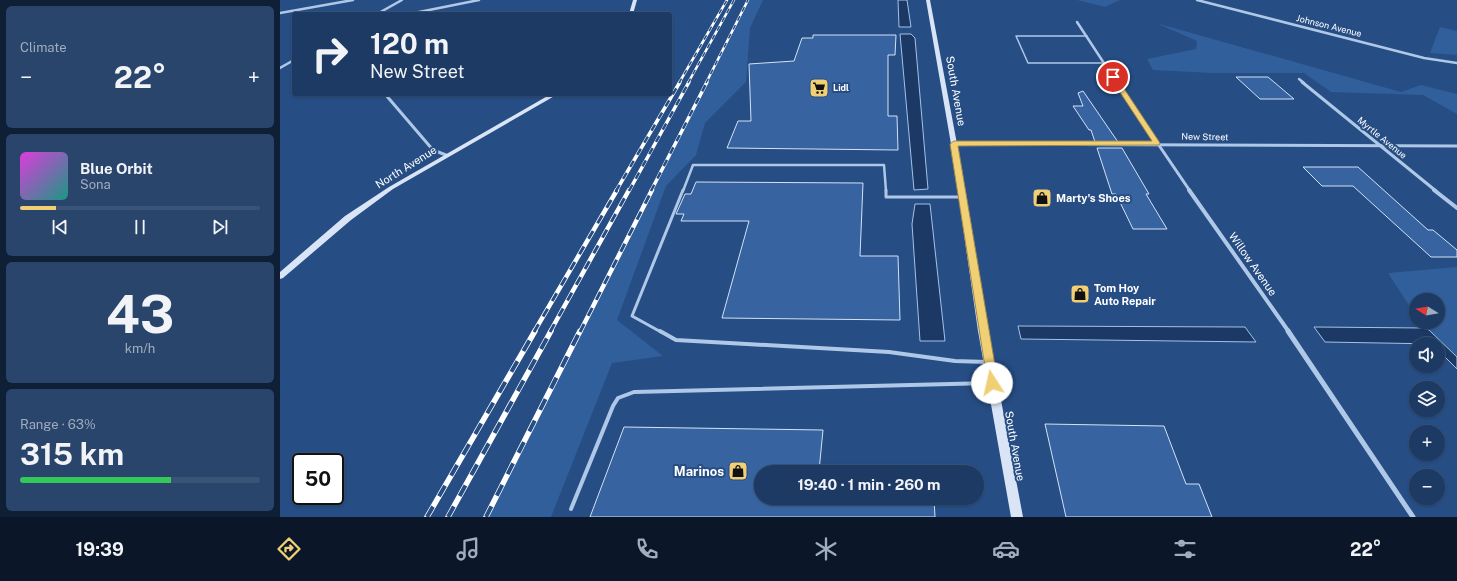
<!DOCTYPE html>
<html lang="en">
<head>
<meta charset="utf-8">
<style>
	:root { --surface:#1c3a63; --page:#29456c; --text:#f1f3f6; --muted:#a0adbe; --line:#3a5478; --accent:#f0cf75 }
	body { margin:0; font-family:"Public Sans",sans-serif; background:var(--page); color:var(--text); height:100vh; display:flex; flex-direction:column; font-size:15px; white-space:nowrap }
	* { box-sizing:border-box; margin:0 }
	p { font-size:13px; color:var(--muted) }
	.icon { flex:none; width:22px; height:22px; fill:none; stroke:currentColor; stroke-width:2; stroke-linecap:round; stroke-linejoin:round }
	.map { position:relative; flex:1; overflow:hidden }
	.drawer { display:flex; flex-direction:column; gap:6px; padding:6px; background:#0f2036; width:280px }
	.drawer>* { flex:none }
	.hud { position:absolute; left:12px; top:12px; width:380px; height:84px; border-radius:4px; box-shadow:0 1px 3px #0004,0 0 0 1px var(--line); background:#1c3a63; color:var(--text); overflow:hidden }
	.needle { width:26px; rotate:281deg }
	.buttons { position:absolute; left:1129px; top:293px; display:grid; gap:8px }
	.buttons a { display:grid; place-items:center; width:36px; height:36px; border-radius:50%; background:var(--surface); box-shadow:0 1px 3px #0004,0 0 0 1px var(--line); font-size:20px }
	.speed { position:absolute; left:12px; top:453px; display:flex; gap:8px; font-size:20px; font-weight:700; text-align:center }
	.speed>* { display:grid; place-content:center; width:52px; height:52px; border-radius:50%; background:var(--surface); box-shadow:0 1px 3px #0004,0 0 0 1px var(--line); line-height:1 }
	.speed .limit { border:2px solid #111; border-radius:6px; background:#fff; color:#111 }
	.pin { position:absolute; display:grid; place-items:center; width:34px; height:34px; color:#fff; margin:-17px; border:2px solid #fff; border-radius:50%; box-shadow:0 1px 4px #0007 }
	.me { position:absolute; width:44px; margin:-22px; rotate:350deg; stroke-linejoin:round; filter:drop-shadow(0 0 3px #0008) }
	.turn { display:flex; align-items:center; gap:14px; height:84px; padding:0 12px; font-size:18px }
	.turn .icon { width:52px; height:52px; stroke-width:2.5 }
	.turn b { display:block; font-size:28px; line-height:34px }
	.big { font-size:30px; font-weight:700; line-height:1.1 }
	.drawer .widget { flex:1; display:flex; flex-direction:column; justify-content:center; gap:6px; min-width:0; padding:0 14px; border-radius:6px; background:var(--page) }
	.drawer .dial { align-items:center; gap:0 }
	.dial b { font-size:52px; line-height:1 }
	.song { display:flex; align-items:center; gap:12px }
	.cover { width:48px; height:48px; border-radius:6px; background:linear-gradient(135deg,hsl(300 70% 55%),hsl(170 70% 35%)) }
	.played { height:4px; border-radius:2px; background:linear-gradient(90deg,var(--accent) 15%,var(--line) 15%) }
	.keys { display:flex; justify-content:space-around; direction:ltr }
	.heat { display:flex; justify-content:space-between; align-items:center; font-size:22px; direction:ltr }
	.charge { height:6px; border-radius:3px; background:linear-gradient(90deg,#34c759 63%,var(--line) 0) }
	.trip { position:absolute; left:474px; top:465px; width:230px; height:40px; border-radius:20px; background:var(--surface); box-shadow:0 1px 3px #0004,0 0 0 1px var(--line); font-weight:700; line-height:40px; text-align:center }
	.tab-bar { display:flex; height:64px; justify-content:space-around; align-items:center; background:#0b1728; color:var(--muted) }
	.tab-bar .icon { width:28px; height:28px }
	.tab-bar .active { color:var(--accent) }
	.tab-bar b { font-size:18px; color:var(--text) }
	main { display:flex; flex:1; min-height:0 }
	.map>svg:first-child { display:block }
	.green { fill:#315f9b }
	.water { fill:#1b3964; stroke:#a4c2e8 }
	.building { fill:#3764a0; stroke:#d3e2f6 }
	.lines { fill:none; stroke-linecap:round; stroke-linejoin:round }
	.lane-far3 { stroke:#b0c8e7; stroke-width:1.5 }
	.lane-far2 { stroke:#b0c8e7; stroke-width:2.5 }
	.lane-far1 { stroke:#b0c8e7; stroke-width:3 }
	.lane { stroke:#b0c8e7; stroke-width:4 }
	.street-far3 { stroke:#b0c8e7; stroke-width:2.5 }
	.street-far2 { stroke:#b0c8e7; stroke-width:3 }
	.street-far1 { stroke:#b0c8e7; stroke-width:4 }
	.street { stroke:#b0c8e7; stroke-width:5 }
	.secondary { fill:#d9e5f6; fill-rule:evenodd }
	.rail-far3-casing { stroke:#fff; stroke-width:2.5 }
	.rail-far2-casing { stroke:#fff; stroke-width:3.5 }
	.rail-far1-casing { stroke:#fff; stroke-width:4.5 }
	.rail-casing { stroke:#fff; stroke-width:5.5 }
	.rail-far3 { stroke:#264d84; stroke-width:1.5; stroke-dasharray:5; stroke-linecap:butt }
	.rail-far2 { stroke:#264d84; stroke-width:2.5; stroke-dasharray:7; stroke-linecap:butt }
	.rail-far1 { stroke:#264d84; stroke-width:3; stroke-dasharray:9; stroke-linecap:butt }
	.rail { stroke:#264d84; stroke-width:4; stroke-dasharray:12; stroke-linecap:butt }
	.route { fill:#f0cf75; stroke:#9c874c }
	.labels { text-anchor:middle; stroke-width:4; stroke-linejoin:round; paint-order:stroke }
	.far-street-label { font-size:9px; fill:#fff; stroke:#264d84 }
	.far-poi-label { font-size:9px; font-weight:bold; fill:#fff; stroke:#264d84; text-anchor:start }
	.street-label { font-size:11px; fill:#fff; stroke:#264d84 }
	.poi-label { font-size:11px; font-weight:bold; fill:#fff; stroke:#264d84; text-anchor:start }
	.near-poi-label { font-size:13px; font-weight:bold; fill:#fff; stroke:#264d84; text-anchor:end }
</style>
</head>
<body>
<main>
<section class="drawer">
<div class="widget"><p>Climate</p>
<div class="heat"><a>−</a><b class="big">22°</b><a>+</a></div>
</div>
<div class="widget">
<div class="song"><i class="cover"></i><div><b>Blue Orbit</b><p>Sona</p></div></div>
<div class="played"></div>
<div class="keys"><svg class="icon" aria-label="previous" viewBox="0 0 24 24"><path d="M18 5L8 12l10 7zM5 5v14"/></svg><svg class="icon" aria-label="pause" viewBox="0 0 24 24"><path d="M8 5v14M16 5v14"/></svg><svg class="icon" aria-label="next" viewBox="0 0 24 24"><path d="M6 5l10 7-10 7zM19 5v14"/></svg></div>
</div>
<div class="widget dial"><b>43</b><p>km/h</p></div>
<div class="widget"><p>Range · 63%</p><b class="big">315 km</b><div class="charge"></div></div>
</section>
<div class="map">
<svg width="1177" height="517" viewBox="0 0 1177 517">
	<rect width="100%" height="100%" fill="#264d84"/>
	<g class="green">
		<path d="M468,0H483L470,28L466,82L425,123L416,155L386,186L337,320L383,356L332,363L271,517H207Z"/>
		<path d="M797,0H840L825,7Z"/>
		<path d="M876,23L1121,92L1141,85L1177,94V114L1143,95L1051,92L1024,73H933L873,70L867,59L916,49L917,41Z"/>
		<path d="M1160,27L1177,31V55L1150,53Z"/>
		<path d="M1177,267V363L1148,335L1140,322H1158V300H1136V316L1108,273Z"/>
	</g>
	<g class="water">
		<path d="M618,0H627L631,27H619Z"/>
		<path d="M620,34H631L635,38L648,189L634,190Z"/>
		<path d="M635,204H650L665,341H640L632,224Z"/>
		<path d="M738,326L965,327L976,342L741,339Z"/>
		<path d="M1034,327L1144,328L1149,330L1177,357V369L1158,350V344L1045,342Z"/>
	</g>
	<g class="building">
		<path d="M533,35H616L615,55H608V116H617L618,150L447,148L458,121H471L469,64L514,61L522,38H533Z"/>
		<path d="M956,77H988L1014,99H980Z"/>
		<path d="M803,91L838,142H815L811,130H809L793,106H803L798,93Z"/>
		<path d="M817,148H842L869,194H866L887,229H853L836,194H832Z"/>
		<path d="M1023,167H1078L1148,230H1153L1177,250V257H1151L1073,186H1042Z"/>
		<path d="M416,182L583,183L580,256H618L620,320L442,318L469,221H401L404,214H396L405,194H411Z"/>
		<path d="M765,424L884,426L906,484H919L932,517H786Z"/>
		<path d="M344,427L543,430L539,471L639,472H481V498H654L655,517H310Z"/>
	</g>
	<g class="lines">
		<path class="lane-far3" d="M807,36H736L748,63H824"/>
		<path class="lane-far2" d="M403,191L413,165H604L606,191"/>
		<g class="lane-far1">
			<path d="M606,190V197H682"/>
			<path d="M381,332L352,316L403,190"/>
		</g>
		<g class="lane">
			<path d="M380,331L396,340L609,352L675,361L707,362"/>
			<path d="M291,509L333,406L338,398L354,392L710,383"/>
		</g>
		<g class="street-far3">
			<path d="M917,0L1144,58L1177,63"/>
			<path d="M0,13L73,0"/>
			<path d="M97,14L122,0"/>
			<path d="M129,14L199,0"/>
			<path d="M797,22L837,83"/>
			<path d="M0,68L14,60"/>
			<path d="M1019,79L1024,83"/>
		</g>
		<g class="street-far2">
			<path d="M836,82L910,191"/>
			<path d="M1022,82L1156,191"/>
			<path d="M105,94L153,150L166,155"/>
			<path d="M674,144L1177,146"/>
		</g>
		<g class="street-far1">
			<path d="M909,190L1009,332"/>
			<path d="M1154,190L1177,208"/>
		</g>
		<path class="street" d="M1008,331L1133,517"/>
		<g class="secondary">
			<path d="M353,0H357L353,14H349Z"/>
			<path d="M646,0H650L677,144L708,331L743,517H731L698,331L671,144Z"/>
			<path d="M271,94H278L113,189L71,220L3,278L0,279V272L65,216L109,187Z"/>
		</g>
		<g class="rail-far3-casing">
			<g id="rail-far3">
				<path d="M399,83L447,0"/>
				<path d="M408,83L454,0"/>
				<path d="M426,83L468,0"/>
			</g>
		</g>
		<g class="rail-far2-casing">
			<g id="rail-far2">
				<path d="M336,191L400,82"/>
				<path d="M349,191L409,82"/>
				<path d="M371,191L427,82"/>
			</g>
		</g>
		<g class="rail-far1-casing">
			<g id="rail-far1">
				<path d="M254,332L337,190"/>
				<path d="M270,332L349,190"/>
				<path d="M300,332L372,190"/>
			</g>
		</g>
		<g class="rail-casing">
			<g id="rail">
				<path d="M147,517L255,331"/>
				<path d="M168,517L271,331"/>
				<path d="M206,517L300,331"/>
			</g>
		</g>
		<use href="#rail-far3" class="rail-far3"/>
		<use href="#rail-far2" class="rail-far2"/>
		<use href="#rail-far1" class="rail-far1"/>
		<use href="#rail" class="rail"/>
	</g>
	<path class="route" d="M831,75H835L880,143L879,145L678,146L718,383L716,386H708L670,144L674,141H872L830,77Z"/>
	<defs>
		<g id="supermarket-square" transform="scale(1)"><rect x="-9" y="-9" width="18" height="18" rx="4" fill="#f0cf75" stroke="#264d84"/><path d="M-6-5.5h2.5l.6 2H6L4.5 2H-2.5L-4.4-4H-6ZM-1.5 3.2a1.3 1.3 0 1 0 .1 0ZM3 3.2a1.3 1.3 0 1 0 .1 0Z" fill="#111"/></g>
		<g id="shop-square" transform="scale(1)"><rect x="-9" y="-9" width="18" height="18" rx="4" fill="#f0cf75" stroke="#264d84"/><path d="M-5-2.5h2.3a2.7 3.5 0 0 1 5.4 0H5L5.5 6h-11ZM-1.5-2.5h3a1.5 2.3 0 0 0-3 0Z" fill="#111"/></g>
	</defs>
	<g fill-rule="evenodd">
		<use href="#supermarket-square" x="539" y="88"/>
		<use href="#shop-square" x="762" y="198"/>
		<use href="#shop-square" x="800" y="294"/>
		<use href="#shop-square" x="458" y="471"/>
	</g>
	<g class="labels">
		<g class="far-street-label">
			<text transform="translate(1049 26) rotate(14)" y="3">Johnson Avenue</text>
			<text transform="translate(925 137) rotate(1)" y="3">New Street</text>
			<text transform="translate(1102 138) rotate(39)" y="3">Myrtle Avenue</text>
		</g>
		<g class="far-poi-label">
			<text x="553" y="91">Lidl</text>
		</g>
		<g class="street-label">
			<text transform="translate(676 91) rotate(80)" y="4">South Avenue</text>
			<text transform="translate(126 167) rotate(-32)" y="4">North Avenue</text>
			<text transform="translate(973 264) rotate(55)" y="4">Willow Avenue</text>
			<text transform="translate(735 446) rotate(80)" y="4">South Avenue</text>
		</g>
		<g class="poi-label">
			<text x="776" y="202">Marty's Shoes</text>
			<text x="814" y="292">Tom Hoy<tspan x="814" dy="13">Auto Repair</tspan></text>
		</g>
		<g class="near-poi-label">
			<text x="444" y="476">Marinos</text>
		</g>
	</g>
</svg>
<div class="buttons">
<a><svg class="needle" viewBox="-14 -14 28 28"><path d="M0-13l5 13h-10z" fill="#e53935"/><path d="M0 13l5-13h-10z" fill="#a0adbe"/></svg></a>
<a><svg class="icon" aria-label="sound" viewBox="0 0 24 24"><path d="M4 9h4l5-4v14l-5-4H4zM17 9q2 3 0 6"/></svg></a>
<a><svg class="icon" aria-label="layers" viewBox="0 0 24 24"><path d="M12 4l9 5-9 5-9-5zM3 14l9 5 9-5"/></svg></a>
<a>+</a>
<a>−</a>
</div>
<div class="speed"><div class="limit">50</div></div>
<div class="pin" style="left:833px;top:77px;background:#d93025"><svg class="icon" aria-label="arrive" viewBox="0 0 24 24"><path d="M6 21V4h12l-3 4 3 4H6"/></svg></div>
<svg class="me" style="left:712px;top:383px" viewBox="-20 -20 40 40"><circle r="19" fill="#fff"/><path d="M0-13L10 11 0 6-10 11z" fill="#f0cf75"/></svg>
<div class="trip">19:40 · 1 min · 260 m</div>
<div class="hud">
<div class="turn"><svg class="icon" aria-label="right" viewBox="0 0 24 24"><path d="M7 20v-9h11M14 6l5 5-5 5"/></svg><div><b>120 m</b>New Street</div></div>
</div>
</div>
</main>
<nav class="tab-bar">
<b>19:39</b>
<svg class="icon active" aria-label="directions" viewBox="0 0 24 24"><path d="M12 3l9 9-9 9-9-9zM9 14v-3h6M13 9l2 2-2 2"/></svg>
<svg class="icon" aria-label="music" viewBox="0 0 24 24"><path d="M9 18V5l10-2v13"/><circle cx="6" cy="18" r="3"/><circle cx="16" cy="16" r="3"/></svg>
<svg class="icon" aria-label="phone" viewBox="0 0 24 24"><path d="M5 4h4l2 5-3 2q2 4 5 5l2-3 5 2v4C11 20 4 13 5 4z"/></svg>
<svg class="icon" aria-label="climate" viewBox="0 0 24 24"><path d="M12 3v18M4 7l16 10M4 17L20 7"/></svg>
<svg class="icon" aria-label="car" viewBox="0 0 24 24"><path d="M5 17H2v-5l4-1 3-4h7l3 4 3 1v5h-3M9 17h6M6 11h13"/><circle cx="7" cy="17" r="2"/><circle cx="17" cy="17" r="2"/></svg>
<svg class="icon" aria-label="filters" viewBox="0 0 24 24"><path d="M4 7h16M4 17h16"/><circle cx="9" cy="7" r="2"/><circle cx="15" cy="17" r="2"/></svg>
<b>22°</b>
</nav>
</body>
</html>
